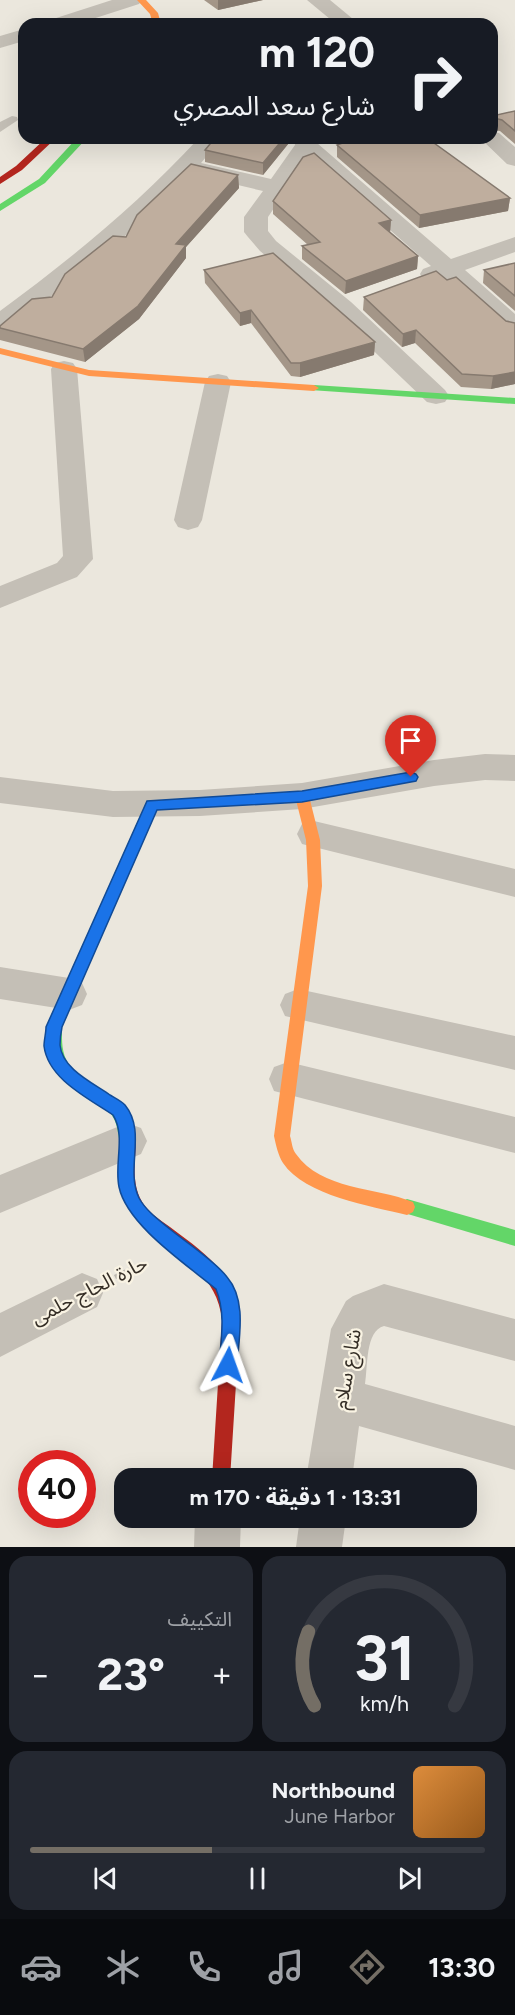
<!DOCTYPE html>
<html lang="ar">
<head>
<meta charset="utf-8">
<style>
	:root { --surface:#171b24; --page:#242831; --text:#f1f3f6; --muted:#9ea1a6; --line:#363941; --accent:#746e65 }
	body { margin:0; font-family:Figtree,"Noto Sans Arabic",sans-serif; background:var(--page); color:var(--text); direction:rtl; height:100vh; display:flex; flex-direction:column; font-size:22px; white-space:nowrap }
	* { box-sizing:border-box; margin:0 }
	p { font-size:20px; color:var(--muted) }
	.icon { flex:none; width:33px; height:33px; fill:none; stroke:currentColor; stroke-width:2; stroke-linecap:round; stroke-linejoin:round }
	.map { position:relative; height:1547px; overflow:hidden; direction:ltr }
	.panel { display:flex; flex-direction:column; gap:9px; padding:9px; background:#0d0f14; flex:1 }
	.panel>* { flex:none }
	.hud { position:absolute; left:18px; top:18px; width:480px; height:126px; border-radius:18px; box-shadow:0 6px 24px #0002; direction:rtl; background:#171b24; color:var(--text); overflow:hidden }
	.speed { position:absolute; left:18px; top:1450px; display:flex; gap:12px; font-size:30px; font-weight:700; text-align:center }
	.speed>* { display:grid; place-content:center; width:78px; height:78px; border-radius:50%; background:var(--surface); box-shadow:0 6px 24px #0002; line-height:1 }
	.speed .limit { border:9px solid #d22; background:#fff; color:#111 }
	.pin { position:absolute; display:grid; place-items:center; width:51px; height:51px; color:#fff; margin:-62px -26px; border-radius:50% 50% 50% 0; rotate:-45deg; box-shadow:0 0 6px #0007 }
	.pin .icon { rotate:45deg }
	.me { position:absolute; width:66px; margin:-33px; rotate:4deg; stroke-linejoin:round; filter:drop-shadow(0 0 4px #0008) }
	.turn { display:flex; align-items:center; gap:21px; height:126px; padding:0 24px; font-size:27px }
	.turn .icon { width:78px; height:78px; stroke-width:2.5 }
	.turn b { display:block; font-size:42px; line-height:51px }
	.big { font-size:45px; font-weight:700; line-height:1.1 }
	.panel .widget { flex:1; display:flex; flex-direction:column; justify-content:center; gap:9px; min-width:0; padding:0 21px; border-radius:18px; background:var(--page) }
	.panel .dial { align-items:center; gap:0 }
	.dial svg { height:156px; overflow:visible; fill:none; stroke:var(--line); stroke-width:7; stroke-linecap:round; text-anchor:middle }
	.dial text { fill:var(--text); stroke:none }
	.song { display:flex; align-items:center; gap:18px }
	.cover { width:72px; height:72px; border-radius:9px; background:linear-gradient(135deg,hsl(30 70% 55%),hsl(30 70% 35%)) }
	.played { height:6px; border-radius:3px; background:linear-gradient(90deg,var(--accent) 40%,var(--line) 40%) }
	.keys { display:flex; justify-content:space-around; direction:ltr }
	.heat { display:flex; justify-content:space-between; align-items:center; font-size:33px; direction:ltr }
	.panel .tiles { flex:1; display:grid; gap:9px; grid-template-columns:1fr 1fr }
	.widget:last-child { grid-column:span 2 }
	.trip { position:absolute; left:114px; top:1468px; width:363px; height:60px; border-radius:18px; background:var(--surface); box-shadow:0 6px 24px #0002; font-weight:700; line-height:60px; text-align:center; direction:rtl }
	.menu { display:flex; height:96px; justify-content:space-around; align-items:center; background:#090b0e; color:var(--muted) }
	.menu .icon { width:42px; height:42px }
	.menu .current { color:var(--accent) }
	.menu b { font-size:27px; color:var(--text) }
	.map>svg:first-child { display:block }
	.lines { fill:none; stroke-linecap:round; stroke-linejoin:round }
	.path { stroke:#bcb7af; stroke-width:4.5; stroke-dasharray:4 4; stroke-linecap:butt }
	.lane { fill:#c4bfb6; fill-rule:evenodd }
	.street { fill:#c4bfb6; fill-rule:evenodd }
	.fast { fill:#63d668; fill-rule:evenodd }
	.slow { fill:#ff974d; fill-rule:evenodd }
	.jam { fill:#b3261e; fill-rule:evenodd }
	.wall { fill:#a49688 }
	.shaded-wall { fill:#867a6f }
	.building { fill:#bfae9e; stroke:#867a6f; stroke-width:1.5 }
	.route { fill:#1a73e8; stroke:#114b97; stroke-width:1.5 }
	.labels { text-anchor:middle; stroke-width:4.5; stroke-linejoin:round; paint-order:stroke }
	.near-street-label { font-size:20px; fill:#342d25; stroke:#f9f3e3 }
</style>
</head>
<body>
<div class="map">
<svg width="515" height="1547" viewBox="0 0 515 1547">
	<rect width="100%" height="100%" fill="#ebe7dd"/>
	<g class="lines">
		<path class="path" d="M115,1277L143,1263"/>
		<path class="lane" d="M12,116L17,117L18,120L0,132V122Z"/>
		<g class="street">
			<path d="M112,0H142L139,4L77,24H47L50,20Z"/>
			<path d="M307,0H330L359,24H336Z"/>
			<path d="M24,29V41L0,48V36Z"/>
			<path d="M492,132L499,133L515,147V166L507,164L480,138H492Z"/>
			<path d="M199,138H222L201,163L271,179L295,145L294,138H316L317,143L451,259L515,237V252L465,270L515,314V335L506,332L444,278L432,281L423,279L420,274L423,269L431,266L308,158L268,217V231L276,241L351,302L445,390L449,396L445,402L436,404L427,402L333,312L260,251L248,237L244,232V217L263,191L191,174C135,231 73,281 9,328L0,331V311C71,259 139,203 199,138Z"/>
			<path d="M64,361L73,363L77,369L93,559L77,577L0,608V586L57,563L63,556L51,369L55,363Z"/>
			<path d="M218,374L227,376L231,382L202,520L198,527L188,530L178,527L174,520L205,382L209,376Z"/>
			<path d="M485,754L515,755V781L485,780L434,786L302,809L200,816L113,817L0,803V777L113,791L200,790L302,783L434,760Z"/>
			<path d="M314,821L515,869V897L302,844L297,834L302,824Z"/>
			<path d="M0,967L69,978L82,983L87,994L82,1005L69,1010L0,999Z"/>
			<path d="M298,989L515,1036V1070L285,1016L280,1005L285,994Z"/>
			<path d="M288,1062L515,1117V1153L274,1091L269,1079L274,1067Z"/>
			<path d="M127,1123L141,1128L147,1141L141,1154L0,1213V1175Z"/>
			<path d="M82,1273L97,1279L103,1293L97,1307L0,1357V1313Z"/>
			<path d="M384,1284L515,1319V1361L384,1326C365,1331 368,1367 365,1384L515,1426V1470L359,1426L352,1479H306L331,1329L346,1301L353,1296Z"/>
			<path d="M195,1518H241L240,1547H194Z"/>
			<path d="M300,1518H346L342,1547H296Z"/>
		</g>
		<g class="fast">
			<path d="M77,138H87L45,183L0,211V204L39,179Z"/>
			<path d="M314,385L515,398V404L310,390L309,388Z"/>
			<path d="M152,800L157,801L159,805L62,1027C62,1041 61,1055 71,1067C92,1093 126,1089 134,1130C135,1137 137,1142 134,1148L128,1150L122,1148C117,1137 119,1124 111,1114C103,1104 91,1098 81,1092C55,1077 46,1056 46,1027L145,805L147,801Z"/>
			<path d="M407,1199L515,1230V1246L401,1212L399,1207L401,1202Z"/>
		</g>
		<g class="slow">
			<path d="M137,0H146L158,13L161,24H153L150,14Z"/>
			<path d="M0,348L89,370L314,385L319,388L314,391L89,376L0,354Z"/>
			<path d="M302,791L307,792L309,796L320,840L322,886L290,1136C292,1142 292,1149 296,1154C321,1190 376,1187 413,1202L415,1207L413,1212L407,1215C371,1206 305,1196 283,1163C278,1155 276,1145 274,1136L308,886L306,840L295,796L297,792Z"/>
		</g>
		<g class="jam">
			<path d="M46,138H56L22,170L0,184V177L16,166Z"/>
			<path d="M128,1136L134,1138L136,1143C135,1161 132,1181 140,1198C146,1211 159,1219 170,1227C206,1254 234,1272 240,1320L230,1479H212L222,1320C214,1245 119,1248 119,1170C119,1160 118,1147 122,1138Z"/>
		</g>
	</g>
	<g class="wall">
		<path d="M204,0H263L218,10Z"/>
		<path d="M515,111V144L500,131L492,130V116Z"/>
		<path d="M215,138H293L263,175L205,162V150Z"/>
		<path d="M337,145L510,198L508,211L419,228L337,157Z"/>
		<path d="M238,175L239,188L186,247V258L139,319L85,362L0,340V326L52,297Z"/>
		<path d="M273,201L391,220L390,232L418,256L417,269L345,294L302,259V246L308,245L273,214Z"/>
		<path d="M515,263V311L483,283L484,270Z"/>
		<path d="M204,270L375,342L374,355L300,377L291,376L251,323L240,326L205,283Z"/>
		<path d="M447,280L506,321L515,323V384L491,389L461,387L415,343L402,347L363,310L364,297Z"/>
	</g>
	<g class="shaded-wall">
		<path d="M218,0H263L218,10Z"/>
		<path d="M284,138H293L263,175V163Z"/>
		<path d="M238,175L239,188L186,247V258L139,319L85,362L83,349Z"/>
		<path d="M510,198L508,211L419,228L420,215Z"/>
		<path d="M391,220L390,233L379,223Z"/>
		<path d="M418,256L417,269L345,294L346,281Z"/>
		<path d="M251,310V323L240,326V313Z"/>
		<path d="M416,330L415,343L402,347L403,334Z"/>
		<path d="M375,342L374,355L300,377V363Z"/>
		<path d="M515,372V384L491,389L493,376Z"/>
	</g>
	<g class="building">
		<path d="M515,111V131L502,120L494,118L492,119V116Z"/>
		<path d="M215,138H284L263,163L205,150Z"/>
		<path d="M356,138H427L510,198L420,215L337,145Z"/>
		<path d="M314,153L391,220L379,223L418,256L346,281L302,246L320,242L273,201L303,157Z"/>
		<path d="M191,164L238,175L176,244L186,245L138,306L83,349L0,328V326L32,299L52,297L65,274L113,236L126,237L137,215Z"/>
		<path d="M273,253L375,342L300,363H291L251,310L240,313L204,270Z"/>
		<path d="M515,263V296L484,270Z"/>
		<path d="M436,271L447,280L456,277L506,321L515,323V372L493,376L462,374L416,330L403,334L364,297Z"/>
	</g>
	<path class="route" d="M411,772L416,774L418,777L416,781L302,802L157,810L62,1027C61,1032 60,1039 60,1045C62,1069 93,1083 110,1095C115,1098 121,1101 125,1105C147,1132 125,1169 139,1198C146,1211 160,1221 171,1230C187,1243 215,1261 227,1277C247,1300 239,1337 237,1365L234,1371L228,1374L222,1371L219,1365C221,1340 226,1313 216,1289C186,1264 127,1225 119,1187C114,1163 126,1136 113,1115C88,1098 48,1079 44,1046C44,1040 46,1033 46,1027L147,801L302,791Z"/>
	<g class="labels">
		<g class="near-street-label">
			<text transform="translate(89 1290) rotate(-27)" y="7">حارة الحاج حلمى</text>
			<text transform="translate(347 1369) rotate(-80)" y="7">شارع سلام</text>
		</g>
	</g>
</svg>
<div class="speed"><div class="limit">40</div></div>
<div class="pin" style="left:411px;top:777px;background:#d93025"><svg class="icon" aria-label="arrive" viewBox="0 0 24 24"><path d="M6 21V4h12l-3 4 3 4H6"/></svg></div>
<svg class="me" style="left:228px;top:1365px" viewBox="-20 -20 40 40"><path d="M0-17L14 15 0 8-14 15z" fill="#1a73e8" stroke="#fff" stroke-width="4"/></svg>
<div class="trip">13:31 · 1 دقيقة · 170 m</div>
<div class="hud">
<div class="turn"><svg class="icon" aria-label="right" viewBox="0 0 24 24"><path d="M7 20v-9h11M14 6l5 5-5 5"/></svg><div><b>120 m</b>شارع سعد المصري</div></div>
</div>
</div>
<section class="panel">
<div class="tiles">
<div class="widget dial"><svg viewBox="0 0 100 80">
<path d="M14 69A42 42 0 1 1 86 69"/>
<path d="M14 69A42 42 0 0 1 11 31" stroke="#746e65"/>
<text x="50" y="56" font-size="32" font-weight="700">31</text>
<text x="50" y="72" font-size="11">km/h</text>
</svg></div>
<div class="widget"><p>التكييف</p>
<div class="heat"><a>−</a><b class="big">23°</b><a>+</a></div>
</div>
<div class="widget">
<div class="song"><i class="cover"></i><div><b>Northbound</b><p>June Harbor</p></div></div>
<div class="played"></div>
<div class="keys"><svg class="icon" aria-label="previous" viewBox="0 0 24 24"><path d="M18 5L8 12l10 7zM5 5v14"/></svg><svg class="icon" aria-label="pause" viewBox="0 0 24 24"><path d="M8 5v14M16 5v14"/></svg><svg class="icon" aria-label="next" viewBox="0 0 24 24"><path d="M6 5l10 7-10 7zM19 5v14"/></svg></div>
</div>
</div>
</section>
<nav class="menu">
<b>13:30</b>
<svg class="icon current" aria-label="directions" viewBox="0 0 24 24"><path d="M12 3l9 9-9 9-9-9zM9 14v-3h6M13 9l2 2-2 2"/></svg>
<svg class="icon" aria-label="music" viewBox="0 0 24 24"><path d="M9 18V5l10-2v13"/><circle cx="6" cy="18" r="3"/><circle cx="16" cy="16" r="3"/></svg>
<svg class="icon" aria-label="phone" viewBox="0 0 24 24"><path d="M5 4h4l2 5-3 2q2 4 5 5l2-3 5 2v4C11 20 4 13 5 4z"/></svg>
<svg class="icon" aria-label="climate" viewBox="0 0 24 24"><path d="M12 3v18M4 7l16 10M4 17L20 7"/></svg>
<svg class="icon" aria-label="car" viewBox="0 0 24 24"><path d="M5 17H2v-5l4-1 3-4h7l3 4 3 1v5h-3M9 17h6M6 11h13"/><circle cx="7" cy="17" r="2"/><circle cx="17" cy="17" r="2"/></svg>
</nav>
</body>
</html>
